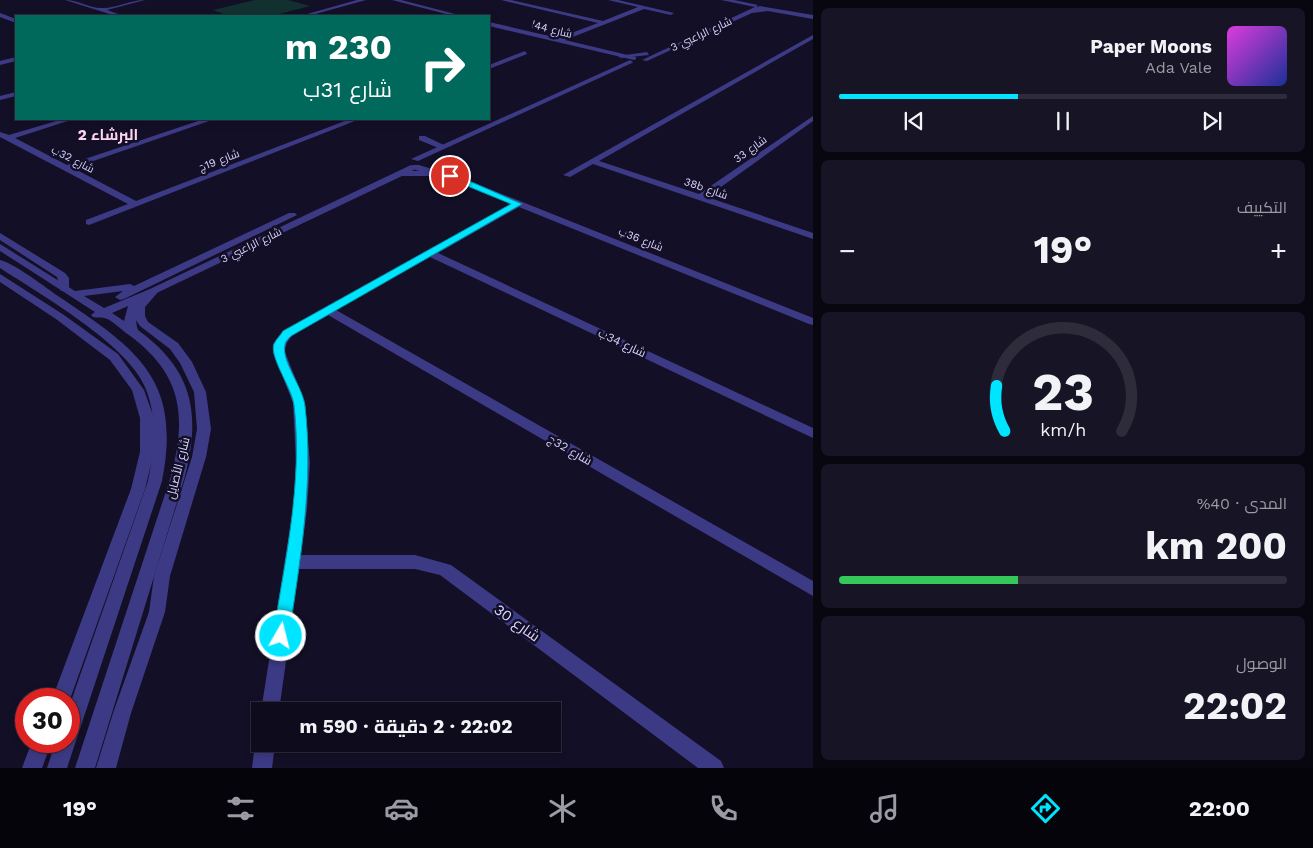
<!DOCTYPE html>
<html lang="ar">
<head>
<meta charset="utf-8">
<style>
	:root { --surface:#0e0b1c; --page:#171425; --text:#f1f3f6; --muted:#9b9ba3; --line:#2e2b3b; --accent:#00e5ff }
	body { margin:0; font-family:"Work Sans",Cairo,sans-serif; background:var(--page); color:var(--text); direction:rtl; height:100vh; display:flex; flex-direction:column; font-size:19px; white-space:nowrap }
	* { box-sizing:border-box; margin:0 }
	p { font-size:16px; color:var(--muted) }
	.icon { flex:none; width:28px; height:28px; fill:none; stroke:currentColor; stroke-width:2; stroke-linecap:round; stroke-linejoin:round }
	.map { position:relative; flex:1; overflow:hidden; direction:ltr }
	.details { display:flex; flex-direction:column; gap:8px; padding:8px; background:#08060f; width:500px }
	.details>* { flex:none }
	.guide { position:absolute; left:15px; top:15px; width:475px; height:105px; border-radius:0px; box-shadow:0 2px 8px #0003,0 0 0 1px var(--line); direction:rtl; background:#00695c; color:#fff; overflow:hidden }
	.speed { position:absolute; left:15px; top:688px; display:flex; gap:10px; font-size:25px; font-weight:700; text-align:center }
	.speed>* { display:grid; place-content:center; width:65px; height:65px; border-radius:50%; background:var(--surface); box-shadow:0 2px 8px #0003,0 0 0 1px var(--line); line-height:1 }
	.speed .limit { border:8px solid #d22; background:#fff; color:#111 }
	.pin { position:absolute; display:grid; place-items:center; width:42px; height:42px; color:#fff; margin:-21px; border:2px solid #fff; border-radius:50%; box-shadow:0 1px 5px #0007 }
	.me { position:absolute; width:55px; margin:-28px; rotate:8deg; stroke-linejoin:round; filter:drop-shadow(0 0 4px #0008) }
	.turn { display:flex; align-items:center; gap:18px; height:105px; padding:0 15px; font-size:22px }
	.turn .icon { width:65px; height:65px; stroke-width:2.5 }
	.turn b { display:block; font-size:35px; line-height:42px }
	.big { font-size:38px; font-weight:700; line-height:1.1 }
	.details .tile { flex:1; display:flex; flex-direction:column; justify-content:center; gap:8px; min-width:0; padding:0 18px; border-radius:8px; background:var(--page) }
	.details .dial { align-items:center; gap:0 }
	.dial svg { height:130px; overflow:visible; fill:none; stroke:var(--line); stroke-width:7; stroke-linecap:round; text-anchor:middle }
	.dial text { fill:var(--text); stroke:none }
	.song { display:flex; align-items:center; gap:15px }
	.cover { width:60px; height:60px; border-radius:8px; background:linear-gradient(135deg,hsl(300 70% 55%),hsl(230 70% 35%)) }
	.played { height:5px; border-radius:2px; background:linear-gradient(90deg,var(--accent) 40%,var(--line) 40%) }
	.keys { display:flex; justify-content:space-around; direction:ltr }
	.heat { display:flex; justify-content:space-between; align-items:center; font-size:28px; direction:ltr }
	.charge { height:8px; border-radius:4px; background:linear-gradient(90deg,#34c759 40%,var(--line) 0) }
	.trip { position:absolute; left:251px; top:702px; width:310px; height:50px; border-radius:0px; background:var(--surface); box-shadow:0 2px 8px #0003,0 0 0 1px var(--line); font-weight:700; line-height:50px; text-align:center; direction:rtl }
	.tabs { display:flex; height:80px; justify-content:space-around; align-items:center; background:#06040b; color:var(--muted) }
	.tabs .icon { width:35px; height:35px }
	.tabs .selected { color:var(--accent) }
	.tabs b { font-size:22px; color:var(--text) }
	main { display:flex; flex:1; min-height:0 }
	.map>svg:first-child { display:block }
	.green { fill:#12302f }
	.lines { fill:none; stroke-linecap:round; stroke-linejoin:round }
	.minor { fill:#3d3a85; fill-rule:evenodd }
	.tertiary { fill:#3d3a85; fill-rule:evenodd }
	.route { fill:#00e5ff; stroke:#0095a6 }
	.labels { text-anchor:middle; stroke-width:5; stroke-linejoin:round; paint-order:stroke }
	.far-street-label { font-size:11px; fill:#d9d4ff; stroke:#130f26 }
	.street-label { font-size:12px; fill:#d9d4ff; stroke:#130f26 }
	.far-district-label { font-size:15px; font-weight:bold; fill:#ffd6f0; stroke:#130f26 }
	.near-street-label { font-size:15px; fill:#d9d4ff; stroke:#130f26 }
</style>
</head>
<body>
<main>
<section class="details">
<div class="tile">
<div class="song"><i class="cover"></i><div><b>Paper Moons</b><p>Ada Vale</p></div></div>
<div class="played"></div>
<div class="keys"><svg class="icon" aria-label="previous" viewBox="0 0 24 24"><path d="M18 5L8 12l10 7zM5 5v14"/></svg><svg class="icon" aria-label="pause" viewBox="0 0 24 24"><path d="M8 5v14M16 5v14"/></svg><svg class="icon" aria-label="next" viewBox="0 0 24 24"><path d="M6 5l10 7-10 7zM19 5v14"/></svg></div>
</div>
<div class="tile"><p>التكييف</p>
<div class="heat"><a>−</a><b class="big">19°</b><a>+</a></div>
</div>
<div class="tile dial"><svg viewBox="0 0 100 80">
<path d="M14 69A42 42 0 1 1 86 69"/>
<path d="M14 69A42 42 0 0 1 9 41" stroke="#00e5ff"/>
<text x="50" y="56" font-size="32" font-weight="700">23</text>
<text x="50" y="72" font-size="11">km/h</text>
</svg></div>
<div class="tile"><p>المدى · 40%</p><b class="big">200 km</b><div class="charge"></div></div>
<div class="tile"><p>الوصول</p><b class="big">22:02</b></div>
</section>
<div class="map">
<svg width="813" height="768" viewBox="0 0 813 768">
	<rect width="100%" height="100%" fill="#130f26"/>
	<path class="green" d="M255,0H288L310,6L272,16H222L226,15L213,10Z"/>
	<g class="lines">
		<g class="minor">
			<path d="M65,0C78,0 89,8 101,8C115,9 130,0 145,0L107,10L124,16H116Z"/>
			<path d="M357,0H366L308,16H300Z"/>
			<path d="M392,0H401L463,16H454Z"/>
			<path d="M501,0H511L603,21L638,7L608,0H618L674,13L671,15L644,9L565,40L636,57V59L634,60L489,26V22L558,38L598,23Z"/>
			<path d="M721,0H734L758,5L755,7Z"/>
			<path d="M759,6L813,15V19L757,9Z"/>
			<path d="M0,13L16,19V23L0,17Z"/>
			<path d="M813,35V39L599,161L699,194L813,116V121L707,197L813,233V239L593,164L570,177L563,175Z"/>
			<path d="M525,51L527,54L489,69V65Z"/>
			<path d="M16,57V61L0,65V61Z"/>
			<path d="M16,92V96L0,100V96Z"/>
			<path d="M63,119H74L15,138L67,165L204,119H215L73,168L136,201L350,119H360L89,225L86,224V220L128,204L0,137V132L9,135Z"/>
			<path d="M419,136H425L448,147L441,149L419,140Z"/>
			<path d="M413,165H419L462,178L813,318V325L809,324L519,207L438,253L813,428V438L430,257L336,310L813,581V596L328,315C313,323 285,332 285,352L305,403L310,463L307,509L301,555H415L451,565L721,761L724,768H698L440,575L415,569H299L279,711H261L293,509L296,463L293,403L273,352V344L283,331L511,204L456,182L413,169Z"/>
			<path d="M0,233L65,273L69,278V291H61L57,277L0,240Z"/>
			<path d="M0,274L64,315L118,354L144,390L154,418V452L145,489L69,702V699H52L131,489L140,452V418L132,390L110,360L56,319L0,282Z"/>
			<path d="M154,288L159,291L145,307V316L148,322L178,343L192,362L206,392L211,429L206,457L170,576L165,612L131,713L116,768H96L113,713L149,612L154,576L192,457L197,429L194,392L180,363L170,349L140,326L133,316C135,304 142,292 154,288Z"/>
			<path d="M260,736V744H275L272,768H252L255,744Z"/>
			<path d="M32,741H52L42,768H22Z"/>
		</g>
		<g class="tertiary">
			<path d="M757,6L759,9L776,10L752,13L647,61L642,60Z"/>
			<path d="M647,52L649,55L621,58L618,56Z"/>
			<path d="M630,60L633,62L632,63L418,161L411,159Z"/>
			<path d="M411,165L418,167L412,171L435,170L439,173L435,176H402L144,299C136,309 134,318 138,330C193,370 201,413 185,476L95,768H75L171,476C187,415 182,374 129,335C121,330 113,320 104,318C101,317 97,318 93,317L91,315L95,312L0,251V244L75,291L130,284L134,286L289,213H295L297,215L124,299L120,300L115,297L123,291L84,296L104,308L150,289ZM128,306L124,321L112,313Z"/>
			<path d="M0,260C16,264 46,288 61,298C138,350 182,380 162,481L67,768H47L56,741H69V707L148,481C154,450 158,418 145,387C127,344 40,294 0,268Z"/>
		</g>
	</g>
	<path class="route" d="M448,174H453L522,204L291,336C289,338 285,342 285,345C281,361 303,387 305,406C314,484 300,559 289,636L287,641L281,644L276,641L273,636C285,560 303,482 294,405C292,388 269,357 274,344C276,339 281,335 283,331L511,204L448,178Z"/>
	<g class="labels">
		<g class="far-street-label">
			<text transform="translate(552 29) rotate(14)" y="4">شارع 44ا</text>
			<text transform="translate(701 34) rotate(-25)" y="4">شارع الراعبي 3</text>
			<text transform="translate(750 149) rotate(-36)" y="4">شارع 33</text>
			<text transform="translate(73 159) rotate(27)" y="4">شارع 32ب</text>
			<text transform="translate(219 160) rotate(-21)" y="4">شارع 19ج</text>
			<text transform="translate(706 188) rotate(19)" y="4">38b شارع</text>
			<text transform="translate(641 239) rotate(22)" y="4">شارع 36ب</text>
			<text transform="translate(251 245) rotate(-26)" y="4">شارع الراعبي 3</text>
		</g>
		<g class="street-label">
			<text transform="translate(622 343) rotate(25)" y="4">شارع 34ب</text>
			<text transform="translate(570 450) rotate(30)" y="4">شارع 32ج</text>
			<text transform="translate(178 468) rotate(-76)" y="4">شارع الأصايل</text>
		</g>
		<g class="far-district-label">
			<text x="108" y="140">البرشاء 2</text>
		</g>
		<g class="near-street-label">
			<text transform="translate(517 623) rotate(36)" y="5">شارع 30</text>
		</g>
	</g>
</svg>
<div class="speed"><div class="limit">30</div></div>
<div class="pin" style="left:450px;top:176px;background:#d93025"><svg class="icon" aria-label="arrive" viewBox="0 0 24 24"><path d="M6 21V4h12l-3 4 3 4H6"/></svg></div>
<svg class="me" style="left:281px;top:636px" viewBox="-20 -20 40 40"><circle r="17" fill="#00e5ff" stroke="#fff" stroke-width="3"/><path d="M0-11L8 9 0 5-8 9z" fill="#fff"/></svg>
<div class="trip">22:02 · 2 دقيقة · 590 m</div>
<div class="guide">
<div class="turn"><svg class="icon" aria-label="right" viewBox="0 0 24 24"><path d="M7 20v-9h11M14 6l5 5-5 5"/></svg><div><b>230 m</b>شارع 31ب</div></div>
</div>
</div>
</main>
<nav class="tabs">
<b>22:00</b>
<svg class="icon selected" aria-label="directions" viewBox="0 0 24 24"><path d="M12 3l9 9-9 9-9-9zM9 14v-3h6M13 9l2 2-2 2"/></svg>
<svg class="icon" aria-label="music" viewBox="0 0 24 24"><path d="M9 18V5l10-2v13"/><circle cx="6" cy="18" r="3"/><circle cx="16" cy="16" r="3"/></svg>
<svg class="icon" aria-label="phone" viewBox="0 0 24 24"><path d="M5 4h4l2 5-3 2q2 4 5 5l2-3 5 2v4C11 20 4 13 5 4z"/></svg>
<svg class="icon" aria-label="climate" viewBox="0 0 24 24"><path d="M12 3v18M4 7l16 10M4 17L20 7"/></svg>
<svg class="icon" aria-label="car" viewBox="0 0 24 24"><path d="M5 17H2v-5l4-1 3-4h7l3 4 3 1v5h-3M9 17h6M6 11h13"/><circle cx="7" cy="17" r="2"/><circle cx="17" cy="17" r="2"/></svg>
<svg class="icon" aria-label="filters" viewBox="0 0 24 24"><path d="M4 7h16M4 17h16"/><circle cx="9" cy="7" r="2"/><circle cx="15" cy="17" r="2"/></svg>
<b>19°</b>
</nav>
</body>
</html>
